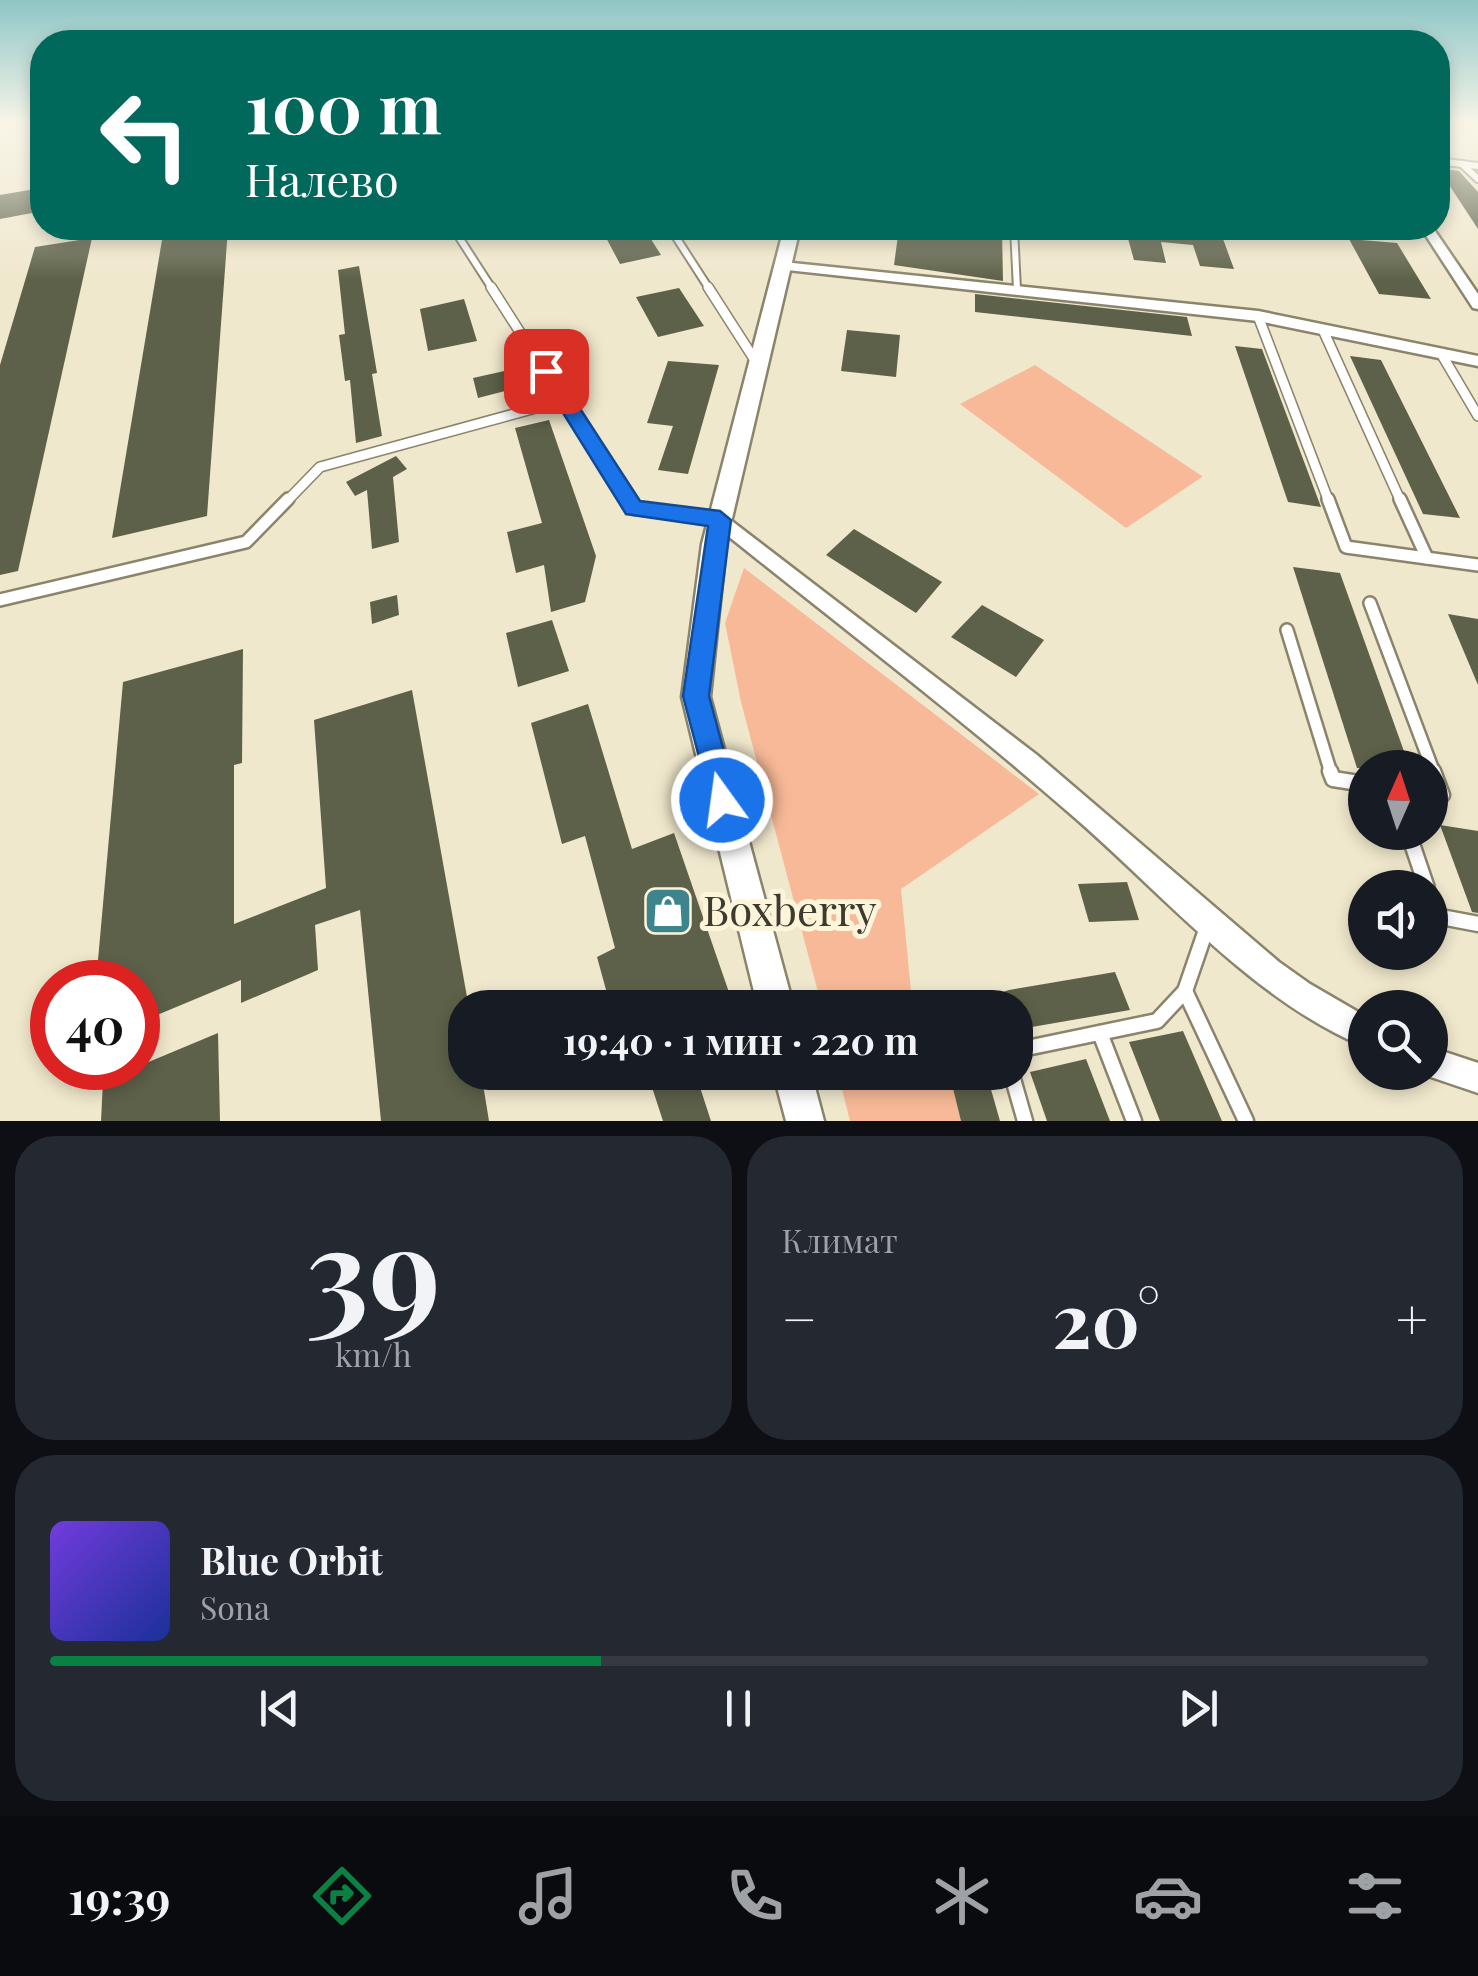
<!DOCTYPE html>
<html lang="ru">
<head>
<meta charset="utf-8">
<style>
	:root { --surface:#171b24; --page:#242831; --text:#f1f3f6; --muted:#9ea1a6; --line:#363941; --accent:#0b8043 }
	body { margin:0; font-family:"Playfair Display",serif; background:var(--page); color:var(--text); height:100vh; display:flex; flex-direction:column; font-size:38px; white-space:nowrap }
	* { box-sizing:border-box; margin:0 }
	p { font-size:32px; color:var(--muted) }
	.icon { flex:none; width:55px; height:55px; fill:none; stroke:currentColor; stroke-width:2; stroke-linecap:round; stroke-linejoin:round }
	.map { position:relative; height:1121px; overflow:hidden }
	.drawer { display:flex; flex-direction:column; gap:15px; padding:15px; background:#0d0f14; flex:1 }
	.drawer>* { flex:none }
	.banner { position:absolute; left:30px; top:30px; width:1420px; height:210px; border-radius:40px; box-shadow:0 5px 15px #0003; background:#00695c; color:#fff; overflow:hidden }
	.needle { width:65px; rotate:3deg }
	.fabs { position:absolute; left:1348px; top:750px; display:grid; gap:20px }
	.fabs a { display:grid; place-items:center; width:100px; height:100px; border-radius:50%; background:var(--surface); box-shadow:0 5px 15px #0003; font-size:50px }
	.speed { position:absolute; left:30px; top:960px; display:flex; gap:20px; font-size:50px; font-weight:700; text-align:center }
	.speed>* { display:grid; place-content:center; width:130px; height:130px; border-radius:50%; background:var(--surface); box-shadow:0 5px 15px #0003; line-height:1 }
	.speed .limit { border:15px solid #d22; background:#fff; color:#111 }
	.pin { position:absolute; display:grid; place-items:center; width:85px; height:85px; color:#fff; margin:-42px; border-radius:20px; box-shadow:0 5px 15px #0006 }
	.me { position:absolute; width:110px; margin:-55px; rotate:346deg; stroke-linejoin:round; filter:drop-shadow(0 0 8px #0008) }
	.turn { display:flex; align-items:center; gap:35px; height:210px; padding:0 50px; font-size:45px }
	.turn .icon { width:130px; height:130px; stroke-width:2.5 }
	.turn b { display:block; font-size:70px; line-height:85px }
	.big { font-size:75px; font-weight:700; line-height:1.1 }
	.drawer .tile { flex:1; display:flex; flex-direction:column; justify-content:center; gap:15px; min-width:0; padding:0 35px; border-radius:40px; background:var(--page) }
	.drawer .dial { align-items:center; gap:0 }
	.dial b { font-size:130px; line-height:1 }
	.song { display:flex; align-items:center; gap:30px }
	.cover { width:120px; height:120px; border-radius:15px; background:linear-gradient(135deg,hsl(260 70% 55%),hsl(230 70% 35%)) }
	.played { height:10px; border-radius:5px; background:linear-gradient(90deg,var(--accent) 40%,var(--line) 40%) }
	.keys { display:flex; justify-content:space-around; direction:ltr }
	.heat { display:flex; justify-content:space-between; align-items:center; font-size:55px; direction:ltr }
	.drawer .tiles { flex:1; display:grid; gap:15px; grid-template-columns:1fr 1fr }
	.tile:last-child { grid-column:span 2 }
	.trip { position:absolute; left:448px; top:990px; width:585px; height:100px; border-radius:40px; background:var(--surface); box-shadow:0 5px 15px #0003; font-weight:700; line-height:100px; text-align:center }
	.tab-bar { display:flex; height:160px; justify-content:space-around; align-items:center; background:#090b0e; color:var(--muted) }
	.tab-bar .icon { width:70px; height:70px }
	.tab-bar .current { color:var(--accent) }
	.tab-bar b { font-size:45px; color:var(--text) }
	.map>svg:first-child { display:block }
	.green { fill:#f7b997 }
	.building { fill:#5d6149 }
	.lines { fill:none; stroke-linecap:round; stroke-linejoin:round }
	.service-far3-casing { stroke:#8b846c; stroke-width:10 }
	.service-far2-casing { stroke:#8b846c; stroke-width:12 }
	.service-far1-casing { stroke:#8b846c; stroke-width:16 }
	.service-casing { stroke:#8b846c; stroke-width:19 }
	.minor-casing { stroke:#8b846c; stroke-width:5 }
	.tertiary-casing { stroke:#8b846c; stroke-width:5 }
	.service-far3 { stroke:#fff; stroke-width:6 }
	.service-far2 { stroke:#fff; stroke-width:9 }
	.service-far1 { stroke:#fff; stroke-width:11 }
	.service { stroke:#fff; stroke-width:14 }
	.minor { fill:#fff; fill-rule:evenodd }
	.tertiary { fill:#fff; fill-rule:evenodd }
	.route { fill:#1a73e8; stroke:#114b97; stroke-width:2.5 }
	.labels { text-anchor:middle; stroke-width:10; stroke-linejoin:round; paint-order:stroke }
	.near-poi-label { font-size:42px; fill:#3d3a2f; stroke:#fdf5da; text-anchor:start }
</style>
</head>
<body>
<div class="map">
<svg width="1478" height="1121" viewBox="0 0 1478 1121">
	<rect width="100%" height="100%" fill="#f0e8cd"/>
	<g class="green">
		<path d="M1035,365L1202,476V477L1126,528L960,404Z"/>
		<path d="M744,568L1039,794L901,889L911,991L929,1007H822L741,702L725,623Z"/>
		<path d="M838,1073H950L961,1121H850Z"/>
	</g>
	<g class="building">
		<path d="M1438,168L1459,171L1478,192V229Z"/>
		<path d="M41,188L32,213L0,219V195Z"/>
		<path d="M164,228H228L207,516L112,538Z"/>
		<path d="M617,228H644L661,255L620,264L602,230Z"/>
		<path d="M899,228L970,235V228H1002L1003,281L894,265Z"/>
		<path d="M1125,228H1219L1234,269L1200,266L1193,245L1161,242L1166,263L1134,260Z"/>
		<path d="M92,238L18,571L0,575V365L35,247Z"/>
		<path d="M1349,239L1397,243L1431,299L1379,294Z"/>
		<path d="M359,266L377,373L372,374L382,436L356,443L350,380L345,381L339,335L345,334L338,270Z"/>
		<path d="M679,288L704,326L658,337L636,297Z"/>
		<path d="M975,294L1187,317L1192,336L975,312Z"/>
		<path d="M464,299L477,341L428,351L420,309Z"/>
		<path d="M847,330L900,335L896,377L841,371Z"/>
		<path d="M1235,346L1262,349L1321,507L1288,502Z"/>
		<path d="M1350,356L1381,360L1460,518L1423,514Z"/>
		<path d="M668,361L719,365L688,474L658,470L673,426L647,423Z"/>
		<path d="M531,365L537,383L478,398L473,378Z"/>
		<path d="M549,420L596,556L585,602L551,612L544,565L516,573L507,532L542,523L515,428Z"/>
		<path d="M396,456L407,469L393,477L399,542L372,549L367,490L355,496L346,482Z"/>
		<path d="M854,529L942,582L916,613L826,555Z"/>
		<path d="M1293,567L1340,573L1410,768H1357Z"/>
		<path d="M397,595L399,615L372,624L370,602Z"/>
		<path d="M982,605L1044,640L1016,677L951,637Z"/>
		<path d="M1448,614L1478,619V685Z"/>
		<path d="M552,620L569,671L518,687L506,633Z"/>
		<path d="M243,649L242,763L234,765V924L326,888L314,720L412,690L469,1008H465V1072H481L489,1121H381L360,910L315,925L318,970L241,1003V980L138,1023V982H96L123,682Z"/>
		<path d="M588,704L632,849L674,833L732,1001L716,1008H611L597,957L615,948L585,836L562,844L531,723Z"/>
		<path d="M1440,825L1478,831V913L1472,912Z"/>
		<path d="M1127,882L1139,920L1089,922L1078,884Z"/>
		<path d="M1115,972L1130,1010L1015,1030V1008H964V1004L1009,990Z"/>
		<path d="M1183,1031L1222,1121H1160L1129,1042Z"/>
		<path d="M218,1033L220,1121H101L103,1081Z"/>
		<path d="M1086,1059L1110,1121H1047L1030,1072Z"/>
		<path d="M647,1072H695L711,1121H663Z"/>
		<path d="M949,1072H986L1000,1121H961Z"/>
	</g>
	<g class="lines">
		<g class="service-far3-casing">
			<g id="service-far3">
				<path d="M1438,161L1478,166"/>
				<path d="M1462,164L1478,179"/>
				<path d="M453,228L493,290"/>
				<path d="M670,228L710,290"/>
				<path d="M1014,228L1017,289"/>
			</g>
		</g>
		<g class="service-far2-casing">
			<g id="service-far2">
				<path d="M491,287L629,502"/>
				<path d="M708,287L758,365"/>
				<path d="M1258,316L1329,502"/>
				<path d="M1323,330L1401,502"/>
				<path d="M1442,355L1478,416"/>
				<path d="M286,502L320,467L565,400"/>
			</g>
		</g>
		<g class="service-far1-casing">
			<g id="service-far1">
				<path d="M627,499L633,508L719,519"/>
				<path d="M1328,499L1346,547L1478,565"/>
				<path d="M1400,499L1427,558"/>
				<path d="M0,600L246,542L288,499"/>
				<path d="M1370,603L1434,773"/>
				<path d="M1287,630L1331,773"/>
			</g>
		</g>
		<g class="service-casing">
			<g id="service">
				<path d="M1330,771L1333,779L1365,784"/>
				<path d="M1430,794L1442,795L1433,771"/>
				<path d="M1408,832L1427,888"/>
				<path d="M1430,898L1436,916L1478,924"/>
				<path d="M1185,991L1246,1121"/>
				<path d="M1100,1033L1134,1121"/>
				<path d="M1015,1056L1022,1049L1157,1021L1185,991L1207,927"/>
				<path d="M1011,1072L1025,1121"/>
			</g>
		</g>
		<g class="minor-casing">
			<g id="minor">
				<path d="M1421,228H1433L1478,294V309L1473,308Z"/>
				<path d="M783,262L1258,311L1478,356V366L1258,321L778,269L776,266Z"/>
				<path d="M720,512L1037,755L1279,962L1310,984L1365,1016V1047C1254,1001 1164,895 1074,817C957,715 834,621 713,524L710,519L713,514Z"/>
				<path d="M1430,1047L1478,1063V1093L1419,1073L1430,1072Z"/>
			</g>
		</g>
		<g class="tertiary-casing">
			<g id="tertiary">
				<path d="M784,228H800L726,544L710,697L794,1008H758L682,697L702,544Z"/>
				<path d="M773,1072H811L824,1121H786Z"/>
			</g>
		</g>
		<use href="#service-far3" class="service-far3"/>
		<use href="#service-far2" class="service-far2"/>
		<use href="#service-far1" class="service-far1"/>
		<use href="#service" class="service"/>
		<use href="#minor" class="minor"/>
		<use href="#tertiary" class="tertiary"/>
	</g>
	<linearGradient id="sky" x2="0" y2="1"><stop stop-color="#8ec6c6"/><stop offset="0.44" stop-color="#f8f5e8"/><stop offset="1" stop-color="#f8f5e8" stop-opacity="0"/></linearGradient>
	<rect width="1478" height="280" fill="url(#sky)"/>
	<path class="route" d="M540,367H553L640,501L720,511L731,520L709,696L737,800L732,810L722,814L713,810L683,696L708,526L626,514L537,371Z"/>
	<defs>
		<g id="shop-square" transform="scale(2.5)"><rect x="-9" y="-9" width="18" height="18" rx="4" fill="#3d848c" stroke="#fdf5da"/><path d="M-5-2.5h2.3a2.7 3.5 0 0 1 5.4 0H5L5.5 6h-11ZM-1.5-2.5h3a1.5 2.3 0 0 0-3 0Z" fill="#fff"/></g>
	</defs>
	<g fill-rule="evenodd">
		<use href="#shop-square" x="668" y="911"/>
	</g>
	<g class="labels">
		<g class="near-poi-label">
			<text x="703" y="926">Boxberry</text>
		</g>
	</g>
</svg>
<div class="fabs">
<a><svg class="needle" viewBox="-14 -14 28 28"><path d="M0-13l5 13h-10z" fill="#e53935"/><path d="M0 13l5-13h-10z" fill="#9ea1a6"/></svg></a>
<a><svg class="icon" aria-label="sound" viewBox="0 0 24 24"><path d="M4 9h4l5-4v14l-5-4H4zM17 9q2 3 0 6"/></svg></a>
<a><svg class="icon" aria-label="search" viewBox="0 0 24 24"><circle cx="10" cy="10" r="6"/><path d="M15 15l6 6"/></svg></a>
</div>
<div class="speed"><div class="limit">40</div></div>
<div class="pin" style="left:546px;top:371px;background:#d93025"><svg class="icon" aria-label="arrive" viewBox="0 0 24 24"><path d="M6 21V4h12l-3 4 3 4H6"/></svg></div>
<svg class="me" style="left:722px;top:800px" viewBox="-20 -20 40 40"><circle r="17" fill="#1a73e8" stroke="#fff" stroke-width="3"/><path d="M0-11L8 9 0 5-8 9z" fill="#fff"/></svg>
<div class="trip">19:40 · 1 мин · 220 m</div>
<div class="banner">
<div class="turn"><svg class="icon" aria-label="left" viewBox="0 0 24 24"><path d="M17 20v-9H6M10 6l-5 5 5 5"/></svg><div><b>100 m</b>Налево</div></div>
</div>
</div>
<section class="drawer">
<div class="tiles">
<div class="tile dial"><b>39</b><p>km/h</p></div>
<div class="tile"><p>Климат</p>
<div class="heat"><a>−</a><b class="big">20°</b><a>+</a></div>
</div>
<div class="tile">
<div class="song"><i class="cover"></i><div><b>Blue Orbit</b><p>Sona</p></div></div>
<div class="played"></div>
<div class="keys"><svg class="icon" aria-label="previous" viewBox="0 0 24 24"><path d="M18 5L8 12l10 7zM5 5v14"/></svg><svg class="icon" aria-label="pause" viewBox="0 0 24 24"><path d="M8 5v14M16 5v14"/></svg><svg class="icon" aria-label="next" viewBox="0 0 24 24"><path d="M6 5l10 7-10 7zM19 5v14"/></svg></div>
</div>
</div>
</section>
<nav class="tab-bar">
<b>19:39</b>
<svg class="icon current" aria-label="directions" viewBox="0 0 24 24"><path d="M12 3l9 9-9 9-9-9zM9 14v-3h6M13 9l2 2-2 2"/></svg>
<svg class="icon" aria-label="music" viewBox="0 0 24 24"><path d="M9 18V5l10-2v13"/><circle cx="6" cy="18" r="3"/><circle cx="16" cy="16" r="3"/></svg>
<svg class="icon" aria-label="phone" viewBox="0 0 24 24"><path d="M5 4h4l2 5-3 2q2 4 5 5l2-3 5 2v4C11 20 4 13 5 4z"/></svg>
<svg class="icon" aria-label="climate" viewBox="0 0 24 24"><path d="M12 3v18M4 7l16 10M4 17L20 7"/></svg>
<svg class="icon" aria-label="car" viewBox="0 0 24 24"><path d="M5 17H2v-5l4-1 3-4h7l3 4 3 1v5h-3M9 17h6M6 11h13"/><circle cx="7" cy="17" r="2"/><circle cx="17" cy="17" r="2"/></svg>
<svg class="icon" aria-label="filters" viewBox="0 0 24 24"><path d="M4 7h16M4 17h16"/><circle cx="9" cy="7" r="2"/><circle cx="15" cy="17" r="2"/></svg>
</nav>
</body>
</html>
